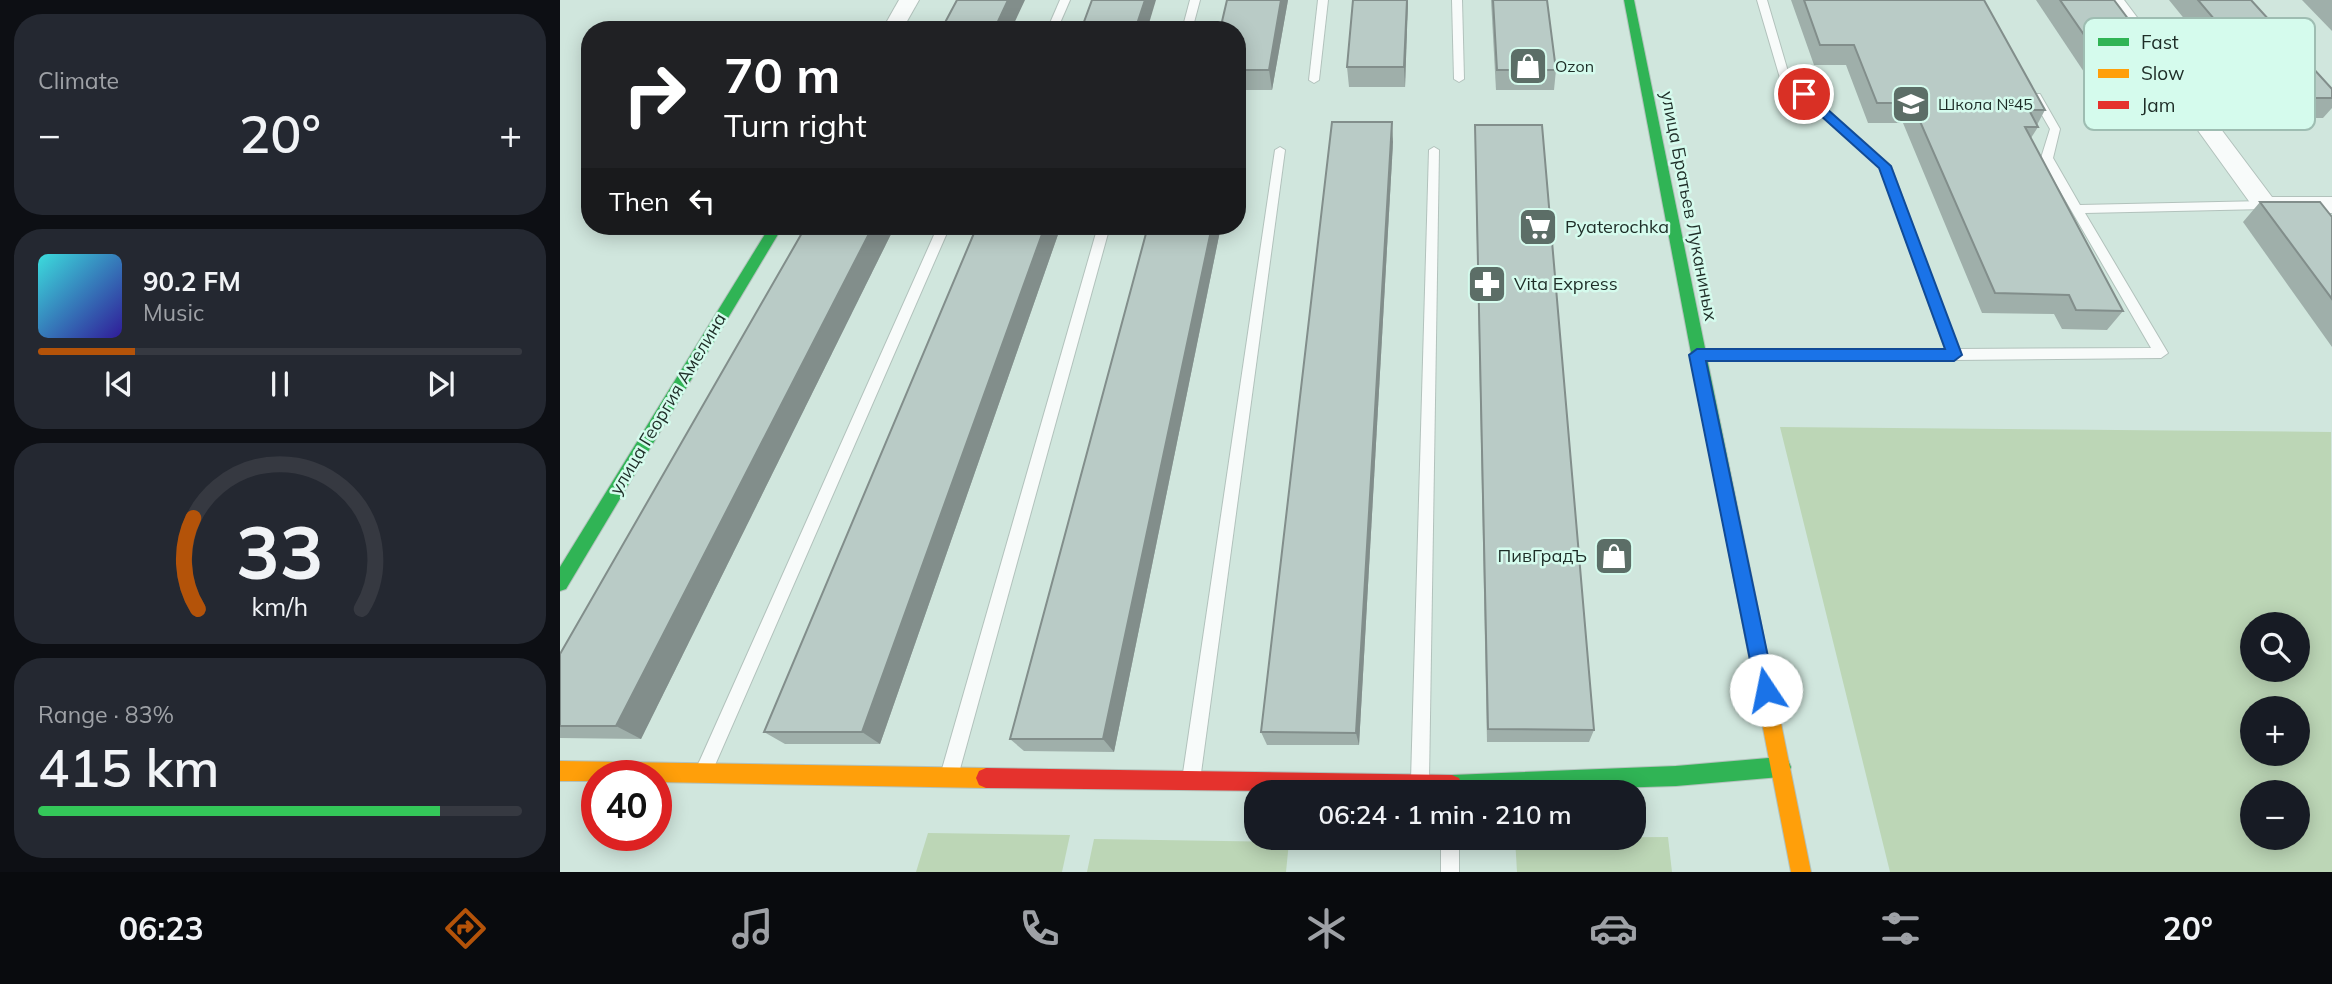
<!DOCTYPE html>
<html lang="en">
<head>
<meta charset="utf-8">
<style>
	:root { --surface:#171b24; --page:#242831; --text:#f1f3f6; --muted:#9ea1a6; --line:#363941; --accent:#b45309 }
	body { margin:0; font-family:Mulish,sans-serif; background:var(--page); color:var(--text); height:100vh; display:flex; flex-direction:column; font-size:26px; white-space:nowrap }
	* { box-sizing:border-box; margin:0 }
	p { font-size:23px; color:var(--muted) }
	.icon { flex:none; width:38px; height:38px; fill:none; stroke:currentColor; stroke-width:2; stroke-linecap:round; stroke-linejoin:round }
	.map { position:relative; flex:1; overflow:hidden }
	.panel { display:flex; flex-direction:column; gap:14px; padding:14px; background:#0d0f14; width:560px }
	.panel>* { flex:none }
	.guide { position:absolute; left:21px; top:21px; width:665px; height:214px; border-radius:28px; box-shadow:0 4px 18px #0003; background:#202124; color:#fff; overflow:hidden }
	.tools { position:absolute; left:1680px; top:612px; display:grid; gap:14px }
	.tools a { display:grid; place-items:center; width:70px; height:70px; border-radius:50%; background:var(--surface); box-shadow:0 4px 18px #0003; font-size:35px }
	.speed { position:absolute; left:21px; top:760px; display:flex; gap:14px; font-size:35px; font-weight:700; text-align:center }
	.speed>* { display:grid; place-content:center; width:91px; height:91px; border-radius:50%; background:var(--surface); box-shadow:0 4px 18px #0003; line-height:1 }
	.speed .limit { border:10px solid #d22; background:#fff; color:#111 }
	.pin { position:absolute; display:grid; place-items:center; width:60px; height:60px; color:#fff; margin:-30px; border:4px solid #fff; border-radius:50%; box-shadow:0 2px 7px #0007 }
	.me { position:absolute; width:77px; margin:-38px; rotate:349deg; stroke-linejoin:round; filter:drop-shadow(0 0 5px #0008) }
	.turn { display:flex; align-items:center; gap:24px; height:147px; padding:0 28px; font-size:32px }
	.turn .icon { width:91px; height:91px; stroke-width:2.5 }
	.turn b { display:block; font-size:49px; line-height:60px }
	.then { display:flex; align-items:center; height:66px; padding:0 28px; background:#0003; gap:14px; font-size:26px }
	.big { font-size:52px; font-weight:600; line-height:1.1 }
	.panel .card { flex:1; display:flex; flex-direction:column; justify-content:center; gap:10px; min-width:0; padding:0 24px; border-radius:28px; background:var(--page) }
	.panel .dial { align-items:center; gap:0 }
	.dial svg { height:182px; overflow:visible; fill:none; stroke:var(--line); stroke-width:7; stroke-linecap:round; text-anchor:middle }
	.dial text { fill:var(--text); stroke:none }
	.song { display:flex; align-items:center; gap:21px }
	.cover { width:84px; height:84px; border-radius:10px; background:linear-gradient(135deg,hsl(180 70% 55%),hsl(250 70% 35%)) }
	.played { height:7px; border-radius:4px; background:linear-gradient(90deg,var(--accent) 20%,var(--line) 20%) }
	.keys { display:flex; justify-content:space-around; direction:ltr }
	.heat { display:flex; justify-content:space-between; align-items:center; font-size:38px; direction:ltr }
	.charge { height:10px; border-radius:5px; background:linear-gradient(90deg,#34c759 83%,var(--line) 0) }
	.trip { position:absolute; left:684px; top:780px; width:402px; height:70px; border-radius:28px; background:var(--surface); box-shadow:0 4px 18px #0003; font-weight:600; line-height:70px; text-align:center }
	.tab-bar { display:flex; height:112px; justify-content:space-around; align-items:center; background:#090b0e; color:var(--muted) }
	.tab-bar .icon { width:49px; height:49px }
	.tab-bar .selected { color:var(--accent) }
	.tab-bar b { font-size:32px; color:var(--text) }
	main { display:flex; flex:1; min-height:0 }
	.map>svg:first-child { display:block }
	.green { fill:#bcd6b6; fill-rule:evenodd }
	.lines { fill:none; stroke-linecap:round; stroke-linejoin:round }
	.lane-casing { stroke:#b2c2bc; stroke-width:2 }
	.street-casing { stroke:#b2c2bc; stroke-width:2 }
	.fast-casing { stroke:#b2c2bc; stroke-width:2 }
	.slow-casing { stroke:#b2c2bc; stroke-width:2 }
	.jam-casing { stroke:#b2c2bc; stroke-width:2 }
	.lane { fill:#f8fbfa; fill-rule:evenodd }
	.street { fill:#f8fbfa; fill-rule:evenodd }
	.fast { fill:#30b455; fill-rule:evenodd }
	.slow { fill:#ff9f0a; fill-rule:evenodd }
	.jam { fill:#e5322d; fill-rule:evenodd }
	.wall { fill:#9fafaa }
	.shaded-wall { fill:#828e8b }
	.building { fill:#b9cbc6; stroke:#828e8b; stroke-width:2 }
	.route { fill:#1a73e8; stroke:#114b97; stroke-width:2 }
	.labels { text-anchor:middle; stroke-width:5; stroke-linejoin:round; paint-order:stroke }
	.far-poi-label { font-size:16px; fill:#1e2d27; stroke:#d5fbed; text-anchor:start }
	.street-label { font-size:18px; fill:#1e2d27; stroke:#d5fbed }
	.poi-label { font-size:18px; fill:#1e2d27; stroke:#d5fbed; text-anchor:start }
	.key { fill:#d5fbed; stroke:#9ebdb2; stroke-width:2 }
	.key-label { font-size:19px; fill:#1e2d27 }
</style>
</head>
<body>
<main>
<section class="panel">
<div class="card"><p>Climate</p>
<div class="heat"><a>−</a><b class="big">20°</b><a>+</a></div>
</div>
<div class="card">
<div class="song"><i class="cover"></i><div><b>90.2 FM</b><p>Music</p></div></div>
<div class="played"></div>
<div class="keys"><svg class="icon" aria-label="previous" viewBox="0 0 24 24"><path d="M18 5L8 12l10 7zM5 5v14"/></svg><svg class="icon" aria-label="pause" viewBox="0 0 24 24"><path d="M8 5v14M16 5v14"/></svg><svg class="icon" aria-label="next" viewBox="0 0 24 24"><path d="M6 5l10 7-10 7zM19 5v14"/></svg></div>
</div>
<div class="card dial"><svg viewBox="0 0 100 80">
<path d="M14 69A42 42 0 1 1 86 69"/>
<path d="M14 69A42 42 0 0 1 12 29" stroke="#b45309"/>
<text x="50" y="56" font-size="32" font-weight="700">33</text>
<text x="50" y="72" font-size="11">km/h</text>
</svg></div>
<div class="card"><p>Range · 83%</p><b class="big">415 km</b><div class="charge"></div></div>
</section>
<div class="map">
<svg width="1772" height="872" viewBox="0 0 1772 872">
	<rect width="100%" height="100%" fill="#d0e6dd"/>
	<g class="green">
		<path d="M1220,427L1771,432L1772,872H1330ZM1692,625H1738V670H1692ZM1692,709H1738V754H1692ZM1692,793H1738V838H1692Z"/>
		<path d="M368,833L510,835L502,872H356Z"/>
		<path d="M1108,837L1112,872H957L955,838Z"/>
		<path d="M534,839L729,842L726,872H527Z"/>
	</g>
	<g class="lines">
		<g class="lane-casing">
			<g id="lane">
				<path d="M500,0H510L497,30H487Z"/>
				<path d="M630,0H640L632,30H622Z"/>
				<path d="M758,0H768L759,80L754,83L749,80Z"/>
				<path d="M892,0H902L904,79L899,82L894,79Z"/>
				<path d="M1197,0H1207L1229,75L1331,166L1398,349L1591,348L1481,158L1490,129L1471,96L1472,94H1480L1500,129L1493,158L1520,205L1705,201L1711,205L1705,209L1525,213L1608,353L1601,358L1394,360L1133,359L1131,355L1138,350L1385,349L1320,168L1220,78Z"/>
				<path d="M720,147L725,150L641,773L638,779L632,782L626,779L623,773L715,150Z"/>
				<path d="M874,147L879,150L869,780L866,786L860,789L854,786L851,780L869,150Z"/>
				<path d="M378,226H390L152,772L146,775L140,772L137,766L140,760Z"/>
				<path d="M538,226H550L400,769L397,775L391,778L385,775L382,769Z"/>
				<rect x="881" y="838" width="18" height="34"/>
			</g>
		</g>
		<g class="street-casing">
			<g id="street">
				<path d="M339,0H359L342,30H322Z"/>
				<path d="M1544,0H1564L1712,197H1772V213H1705L1696,211Z"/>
			</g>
		</g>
		<g class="fast-casing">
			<g id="fast">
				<path d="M1064,0H1074L1190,569L1187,574L1181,577L1175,574L1172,569Z"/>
				<path d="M210,226H223L6,589L0,591V567Z"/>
				<path d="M1221,757L1228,760L1231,767L1228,774L1221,777L1116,786L887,793L882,785L885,778L892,775L1116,766Z"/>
			</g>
		</g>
		<g class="slow-casing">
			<g id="slow">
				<path d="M1181,561L1187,564L1190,569L1251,872H1231L1172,569L1175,564Z"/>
				<path d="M0,761L426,768L433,771L436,778L433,785L426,788L96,782V775H37V781H0Z"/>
			</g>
		</g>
		<g class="jam-casing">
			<path id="jam" d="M426,768L892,775L899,778L902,785L897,793L426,788L419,785L416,778L419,771Z"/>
		</g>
		<use href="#lane" class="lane"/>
		<use href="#street" class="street"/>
		<use href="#fast" class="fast"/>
		<use href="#slow" class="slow"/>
		<use href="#jam" class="jam"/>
	</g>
	<g class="wall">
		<path d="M667,0H728L712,90H677V30Z"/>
		<path d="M793,0H848L845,87H789L787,67Z"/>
		<path d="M931,0H987L996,70L994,90H936Z"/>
		<path d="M1231,0H1424L1485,110L1477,125L1478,127L1471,138L1563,311L1547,330L1502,329L1494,314L1422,313L1343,123H1308L1286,65H1254Z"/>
		<path d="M1476,0H1554L1626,96L1612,117H1554Z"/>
		<path d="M1609,0H1691L1772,89V108L1763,118H1705Z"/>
		<path d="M1742,0H1772V31Z"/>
		<path d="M915,125L1034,730L1029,742H927L915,145Z"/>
		<path d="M833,142L799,745H707L701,732Z"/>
		<path d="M1700,202L1772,217V347L1683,222Z"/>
		<path d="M246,226H335L81,739L0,738V654Z"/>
		<path d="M417,226H501L320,744H225L204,732Z"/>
		<path d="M588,226H661L554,752L464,751L450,739Z"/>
	</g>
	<g class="shaded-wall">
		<path d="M448,0H465L451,30H434Z"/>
		<path d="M585,0H596L587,30H575Z"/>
		<path d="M721,0H728L712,90L709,70Z"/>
		<path d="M847,0H848L845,87L844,67Z"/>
		<path d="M832,122L833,142L799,745L796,733Z"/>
		<path d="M313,226H335L81,739L56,726Z"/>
		<path d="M485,226H501L320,744L302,732Z"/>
		<path d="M652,226H661L554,752L543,739Z"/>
	</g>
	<g class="building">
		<path d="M397,0H448L434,30H381Z"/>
		<path d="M532,0H585L575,30H521Z"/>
		<path d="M667,0H721L709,70H677V30H660Z"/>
		<path d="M793,0H847L844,67H787Z"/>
		<path d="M933,0H987L996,70H937Z"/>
		<path d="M1244,0H1424L1485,110H1469L1478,127H1465L1563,311L1516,310L1509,295L1435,293L1352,103H1317L1294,45H1260Z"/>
		<path d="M1500,0H1554L1626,96L1567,97Z"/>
		<path d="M1638,0H1691L1772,89V98H1721Z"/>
		<path d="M772,122H832L796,733L701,732Z"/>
		<path d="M915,125H982L1034,730L928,729Z"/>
		<path d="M1700,202H1760L1772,217V299Z"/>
		<path d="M246,226H313L56,726H0V654Z"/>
		<path d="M417,226H485L302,732H204Z"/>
		<path d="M588,226H652L543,739H450Z"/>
	</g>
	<path class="route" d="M1240,92H1248L1331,166L1402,355L1394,361H1146L1215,690L1212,696L1206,699L1199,696L1196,690L1129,355L1137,349H1385L1319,168L1240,97Z"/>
	<defs>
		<g id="shop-square" transform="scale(2.0125)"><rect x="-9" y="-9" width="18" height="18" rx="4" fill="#5c6e67" stroke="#d5fbed"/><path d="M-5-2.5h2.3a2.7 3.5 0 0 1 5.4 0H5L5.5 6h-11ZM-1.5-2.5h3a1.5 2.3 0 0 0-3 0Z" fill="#fff"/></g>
		<g id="school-square" transform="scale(2.0125)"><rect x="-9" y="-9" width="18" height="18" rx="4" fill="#5c6e67" stroke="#d5fbed"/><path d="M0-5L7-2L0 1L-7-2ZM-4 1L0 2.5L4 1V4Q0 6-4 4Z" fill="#fff"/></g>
		<g id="supermarket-square" transform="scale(2.0125)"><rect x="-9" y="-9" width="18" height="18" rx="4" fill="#5c6e67" stroke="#d5fbed"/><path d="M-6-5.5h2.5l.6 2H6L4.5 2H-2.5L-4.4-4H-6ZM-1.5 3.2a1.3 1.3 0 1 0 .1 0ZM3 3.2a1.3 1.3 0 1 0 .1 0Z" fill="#fff"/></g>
		<g id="pharmacy-square" transform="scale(2.0125)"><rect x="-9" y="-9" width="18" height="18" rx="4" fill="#5c6e67" stroke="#d5fbed"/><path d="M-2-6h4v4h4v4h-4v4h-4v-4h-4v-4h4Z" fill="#fff"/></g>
	</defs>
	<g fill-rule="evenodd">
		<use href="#shop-square" x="968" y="66"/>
		<use href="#school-square" x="1351" y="104"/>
		<use href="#supermarket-square" x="978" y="227"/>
		<use href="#pharmacy-square" x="927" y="284"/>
		<use href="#shop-square" x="1054" y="556"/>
	</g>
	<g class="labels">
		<g class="far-poi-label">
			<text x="995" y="72">Ozon</text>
			<text x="1378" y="110">Школа №45</text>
		</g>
		<g class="street-label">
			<text transform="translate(1129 206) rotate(79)" y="6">улица Братьев Луканиных</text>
			<text transform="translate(108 404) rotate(-59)" y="6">улица Георгия Амелина</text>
		</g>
		<g class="poi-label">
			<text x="1005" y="233">Pyaterochka</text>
			<text x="954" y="290">Vita Express</text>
			<text x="1027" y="562" text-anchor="end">ПивГрадЪ</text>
		</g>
	</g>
	<rect x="1524" y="18" width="231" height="112" rx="10" class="key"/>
	<rect x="1538" y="38" width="31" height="8" fill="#30b455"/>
	<rect x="1538" y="69" width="31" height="9" fill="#ff9f0a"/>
	<rect x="1538" y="101" width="31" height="8" fill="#e5322d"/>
	<g class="key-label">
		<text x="1581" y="49">Fast</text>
		<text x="1581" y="80">Slow</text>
		<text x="1581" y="112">Jam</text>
	</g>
</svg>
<div class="tools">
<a><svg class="icon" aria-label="search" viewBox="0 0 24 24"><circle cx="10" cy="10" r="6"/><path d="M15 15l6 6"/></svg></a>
<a>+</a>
<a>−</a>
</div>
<div class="speed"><div class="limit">40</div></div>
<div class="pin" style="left:1244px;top:94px;background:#d93025"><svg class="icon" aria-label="arrive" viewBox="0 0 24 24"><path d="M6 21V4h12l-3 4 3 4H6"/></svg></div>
<svg class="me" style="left:1206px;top:690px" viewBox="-20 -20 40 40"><circle r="19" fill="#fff"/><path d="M0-13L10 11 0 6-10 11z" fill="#1a73e8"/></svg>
<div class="trip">06:24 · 1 min · 210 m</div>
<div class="guide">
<div class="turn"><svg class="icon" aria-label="right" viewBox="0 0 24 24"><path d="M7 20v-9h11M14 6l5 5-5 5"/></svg><div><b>70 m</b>Turn right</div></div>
<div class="then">Then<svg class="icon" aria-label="left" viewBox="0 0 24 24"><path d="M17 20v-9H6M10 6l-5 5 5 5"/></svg></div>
</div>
</div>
</main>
<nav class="tab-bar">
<b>06:23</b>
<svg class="icon selected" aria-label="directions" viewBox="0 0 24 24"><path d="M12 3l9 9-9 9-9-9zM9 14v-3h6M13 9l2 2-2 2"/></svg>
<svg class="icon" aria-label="music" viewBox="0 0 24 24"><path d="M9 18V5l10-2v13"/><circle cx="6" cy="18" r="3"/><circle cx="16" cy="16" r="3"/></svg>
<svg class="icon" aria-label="phone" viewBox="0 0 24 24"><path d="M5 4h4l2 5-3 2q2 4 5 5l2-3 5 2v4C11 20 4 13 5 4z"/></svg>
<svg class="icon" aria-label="climate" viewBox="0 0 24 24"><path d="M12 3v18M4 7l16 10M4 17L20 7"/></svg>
<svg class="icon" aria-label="car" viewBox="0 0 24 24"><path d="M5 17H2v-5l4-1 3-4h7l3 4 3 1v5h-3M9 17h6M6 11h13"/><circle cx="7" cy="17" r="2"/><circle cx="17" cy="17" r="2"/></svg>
<svg class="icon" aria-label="filters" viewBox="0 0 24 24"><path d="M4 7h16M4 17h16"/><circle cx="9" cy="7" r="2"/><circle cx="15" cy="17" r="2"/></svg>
<b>20°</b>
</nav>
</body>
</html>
